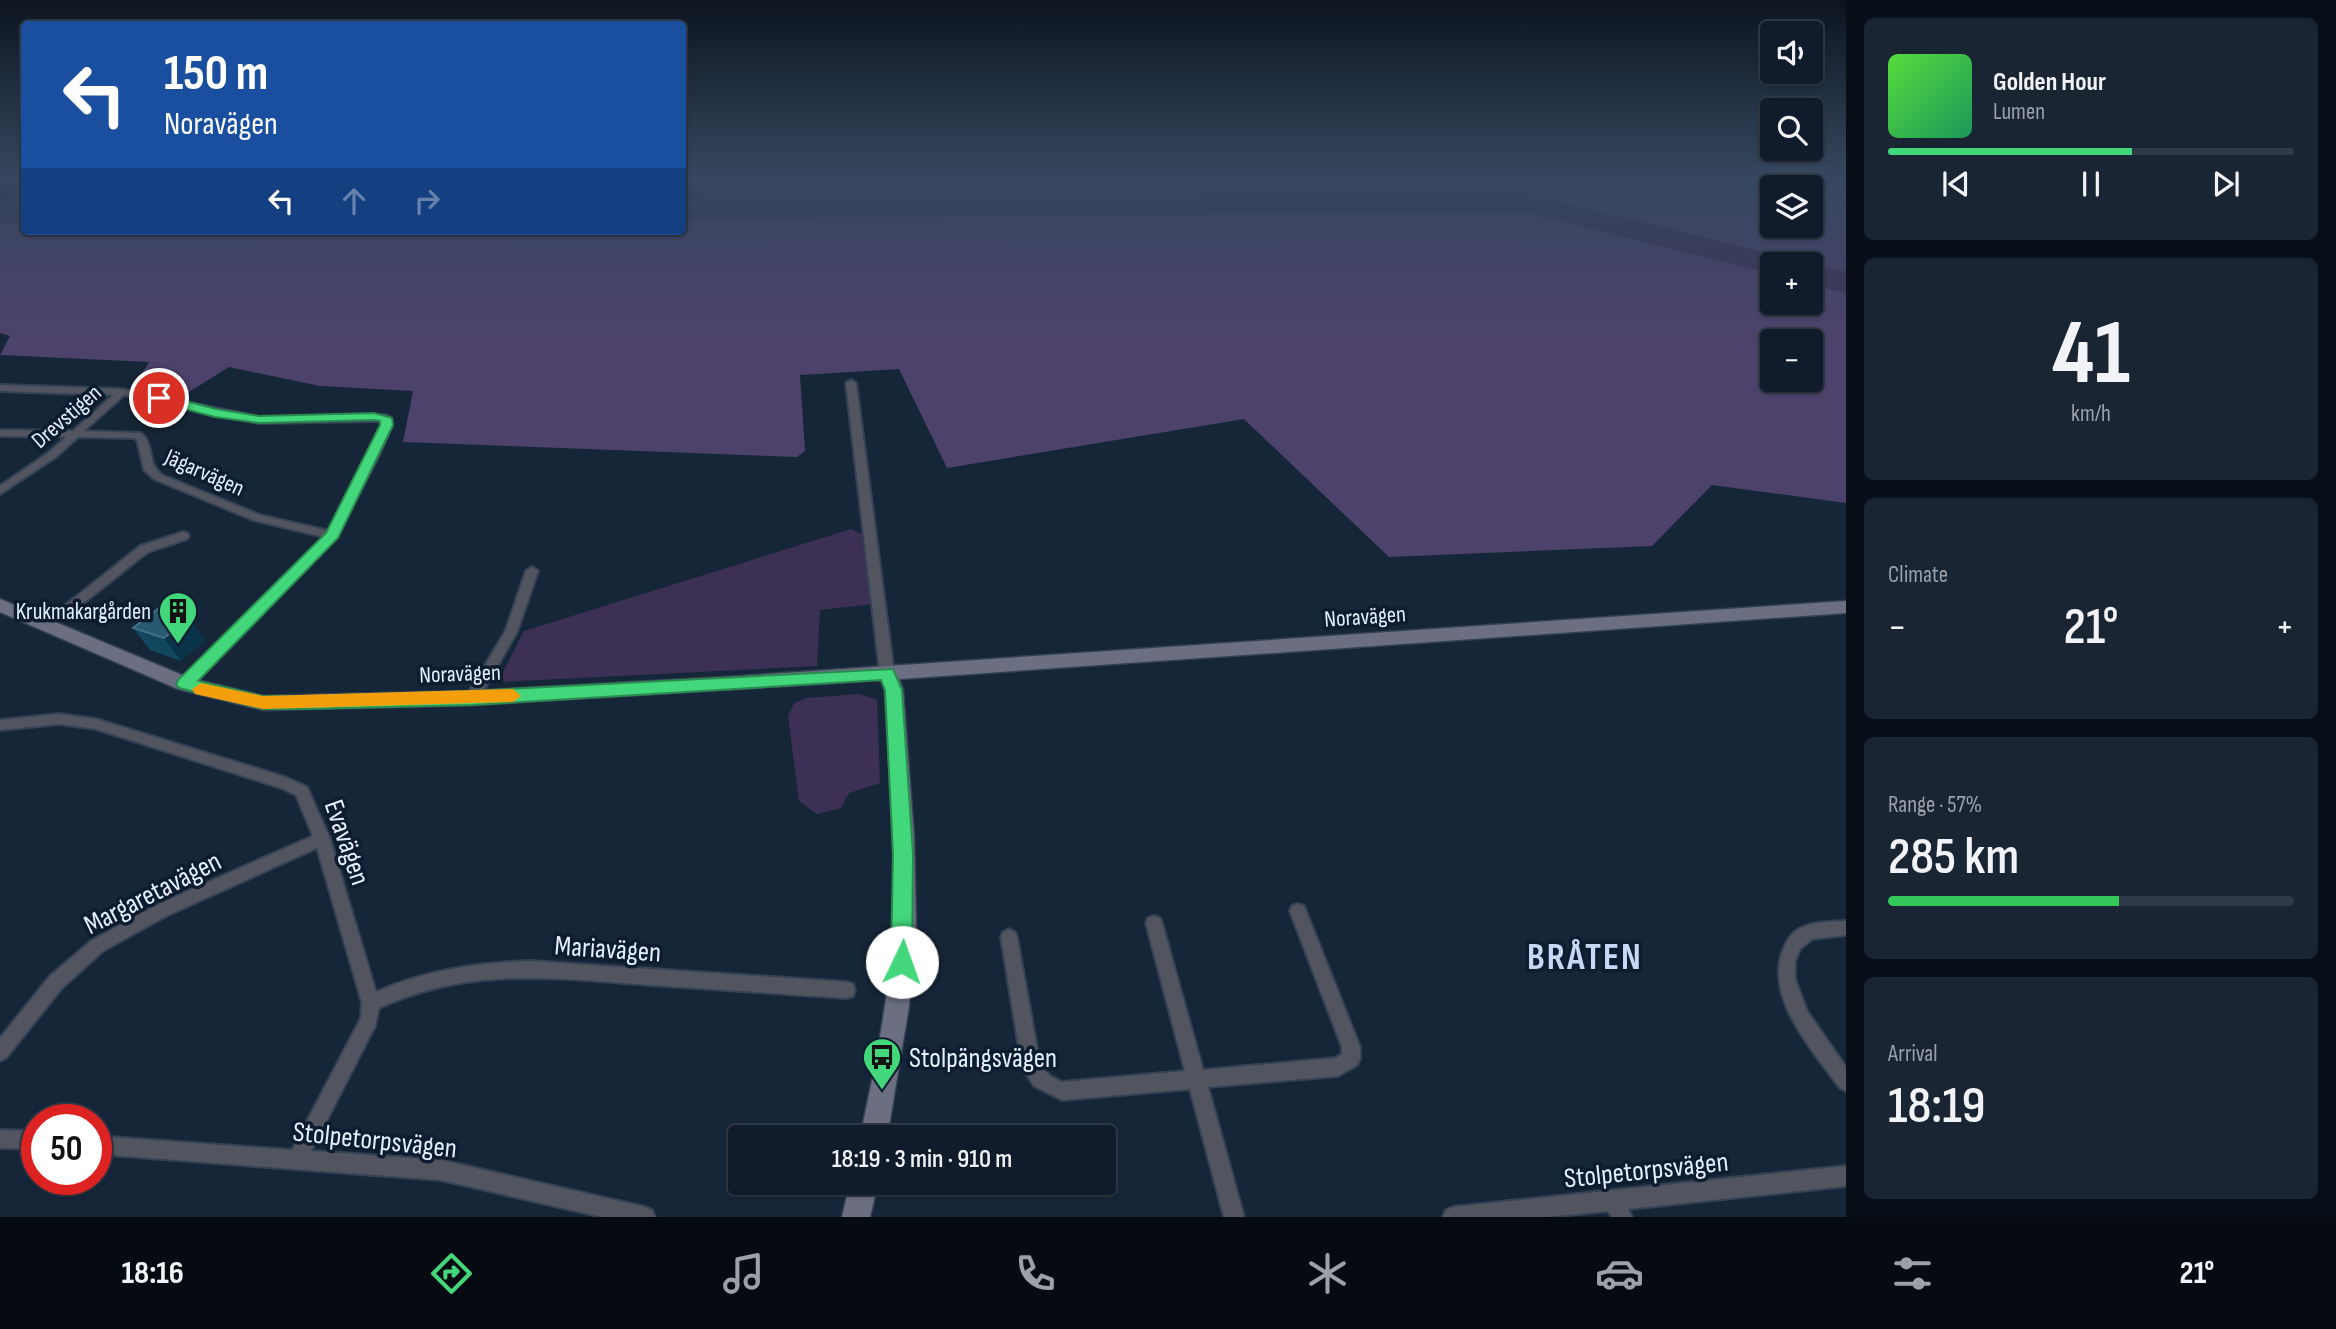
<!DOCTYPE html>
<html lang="en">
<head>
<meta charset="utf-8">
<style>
	:root { --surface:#101c2b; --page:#192533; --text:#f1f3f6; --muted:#9ca1a9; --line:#303a47; --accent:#42d77b }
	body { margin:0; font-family:"Sofia Sans Condensed",sans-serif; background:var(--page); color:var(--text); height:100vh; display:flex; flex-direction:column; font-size:26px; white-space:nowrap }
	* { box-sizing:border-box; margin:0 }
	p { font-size:23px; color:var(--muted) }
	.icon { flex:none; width:38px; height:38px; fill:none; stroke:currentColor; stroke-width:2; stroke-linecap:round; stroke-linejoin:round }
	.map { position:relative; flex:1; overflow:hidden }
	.side { display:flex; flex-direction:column; gap:18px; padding:18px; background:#090f18; width:490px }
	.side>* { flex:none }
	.hud { position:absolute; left:21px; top:21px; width:665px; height:214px; border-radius:7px; box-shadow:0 2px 5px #0004,0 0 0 2px var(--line); background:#1a4fa0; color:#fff; overflow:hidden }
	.buttons { position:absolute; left:1760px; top:21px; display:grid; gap:14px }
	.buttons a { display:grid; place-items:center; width:63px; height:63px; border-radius:7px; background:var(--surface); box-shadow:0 2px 5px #0004,0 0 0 2px var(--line); font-size:35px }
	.speed { position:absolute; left:21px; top:1104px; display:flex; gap:14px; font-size:35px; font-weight:700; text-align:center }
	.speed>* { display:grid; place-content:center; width:91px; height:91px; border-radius:50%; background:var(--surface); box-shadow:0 2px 5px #0004,0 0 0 2px var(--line); line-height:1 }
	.speed .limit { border:10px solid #d22; background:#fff; color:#111 }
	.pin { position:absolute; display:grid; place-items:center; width:60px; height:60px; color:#fff; margin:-30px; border:4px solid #fff; border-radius:50%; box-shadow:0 2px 7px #0007 }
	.me { position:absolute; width:77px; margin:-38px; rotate:3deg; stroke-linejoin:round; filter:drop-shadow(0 0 5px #0008) }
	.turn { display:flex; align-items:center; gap:24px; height:147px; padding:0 28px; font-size:32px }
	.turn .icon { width:91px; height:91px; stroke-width:2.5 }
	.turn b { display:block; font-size:49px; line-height:60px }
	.lanes { display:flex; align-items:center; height:66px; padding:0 28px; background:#0003; justify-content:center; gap:35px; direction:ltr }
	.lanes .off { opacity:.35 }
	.big { font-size:52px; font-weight:600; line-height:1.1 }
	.side .widget { flex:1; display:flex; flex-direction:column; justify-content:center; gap:10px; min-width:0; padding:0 24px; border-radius:10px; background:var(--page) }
	.side .dial { align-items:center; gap:0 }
	.dial b { font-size:91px; line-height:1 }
	.song { display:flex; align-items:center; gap:21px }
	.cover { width:84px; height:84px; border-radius:10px; background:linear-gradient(135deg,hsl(110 70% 55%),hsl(150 70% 35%)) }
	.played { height:7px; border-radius:4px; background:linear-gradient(90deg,var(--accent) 60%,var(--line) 60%) }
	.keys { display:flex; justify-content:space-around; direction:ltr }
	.heat { display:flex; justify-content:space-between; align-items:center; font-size:38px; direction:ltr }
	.charge { height:10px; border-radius:5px; background:linear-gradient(90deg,#34c759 57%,var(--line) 0) }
	.trip { position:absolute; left:728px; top:1125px; width:388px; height:70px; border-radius:7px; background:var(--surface); box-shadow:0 2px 5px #0004,0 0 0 2px var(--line); font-weight:600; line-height:70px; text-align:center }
	.dock { display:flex; height:112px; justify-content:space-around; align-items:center; background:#060b11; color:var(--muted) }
	.dock .icon { width:49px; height:49px }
	.dock .current { color:var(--accent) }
	.dock b { font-size:32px; color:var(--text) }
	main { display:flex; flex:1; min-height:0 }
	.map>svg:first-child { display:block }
	.green { fill:#3c3155 }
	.forest { fill:#4d426b; fill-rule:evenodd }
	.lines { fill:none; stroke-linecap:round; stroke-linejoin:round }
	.street-casing { stroke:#334254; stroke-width:4 }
	.secondary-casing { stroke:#334254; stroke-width:3 }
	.street { fill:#525460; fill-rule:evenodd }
	.secondary { fill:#6b6f81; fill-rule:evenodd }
	.wall { fill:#114860 }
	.shaded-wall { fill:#093349 }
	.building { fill:#285a71; stroke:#457187; stroke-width:2 }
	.route { fill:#42d77b; stroke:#2b8c50; stroke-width:2 }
	.slow { fill:#f59e0b }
	.labels { text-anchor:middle; stroke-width:7; stroke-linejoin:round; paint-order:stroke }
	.street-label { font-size:23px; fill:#e5effd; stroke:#0d1c2f }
	.poi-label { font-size:23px; fill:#e5effd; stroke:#0d1c2f; text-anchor:end }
	.near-street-label { font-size:28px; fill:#e5effd; stroke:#0d1c2f }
	.near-poi-label { font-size:28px; fill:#e5effd; stroke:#0d1c2f; text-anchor:start }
	.near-district-label { font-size:37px; font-weight:bold; letter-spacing:2px; fill:#c5d9f4; stroke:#0d1c2f }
</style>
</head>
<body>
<main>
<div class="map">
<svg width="1846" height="1217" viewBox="0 0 1846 1217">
	<rect width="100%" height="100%" fill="#162639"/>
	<g class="green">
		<path d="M686,176H851L754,199L1521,193L1846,272V293L1811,284V264H1773V274L1524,212L683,218L682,200L703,199L697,184Z"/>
		<path d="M24,193V224H0V203Z"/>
		<path d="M851,529L865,536L874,604L820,610L817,666L498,682L524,631Z"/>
		<path d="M859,694L877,700L880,783L849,793L841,808L817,814L799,801L788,716L794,703L807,698Z"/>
	</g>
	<g class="forest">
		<path d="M851,176H1846V272L1521,193L748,199ZM1773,187H1811V226H1773Z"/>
		<path d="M1524,212L1773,274V303H1811V284L1846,293V503L1712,485L1652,546L1389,557L1244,419L947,468L899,369L800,375L805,451L797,457L403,442L413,391L320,386L229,367L184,395L136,383L149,362L0,355L10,336L0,333V224H24V231H682L683,218ZM1811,341V380H1773V341Z"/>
	</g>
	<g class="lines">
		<g class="street-casing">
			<g id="street">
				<path d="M851,380L856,383L894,673L892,676H882L880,673L846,383Z"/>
				<path d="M0,385L122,389L259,417L386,415L391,418L392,425L380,453L336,538L190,687H180L178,684L180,681L324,537L253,520L154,479L144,470L137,440L134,438L78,437L56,457L0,494V486L48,453L66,437L0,436V430L73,431L113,395L0,391ZM124,395L259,423L381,421L382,425L370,453L329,531L260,515L162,475C146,463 155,444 141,433L84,431Z"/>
				<path d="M183,532L187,533L189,536L187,539L148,552L52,628H44L42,625L44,622L140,546Z"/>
				<path d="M532,567L538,571L517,632L477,702H467L465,698L505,632L526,571Z"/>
				<path d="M59,714L96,719L285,777L307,787L330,839L376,992C426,970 476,963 530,961L847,982L853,984L855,990L853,996L847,998C782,994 716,989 651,985C553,978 472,966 379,1008L375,1026L311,1151L441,1160L645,1207L652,1210L655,1217H602L441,1180L96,1154V1136L292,1150L361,1018L362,1003L317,848L166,916L103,951L62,988L6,1058L0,1061V1038L50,976L91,941L154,906L313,836L296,795L281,788L96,729L59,724L0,730V720Z"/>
				<path d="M1298,904L1304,906L1306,911L1360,1047V1059L1357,1065L1338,1076L1208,1087L1244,1217H1224L1190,1089L1062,1100L1034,1086L1022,1067L1001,937L1003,932L1009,929L1015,932L1017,937L1040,1065L1050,1076L1062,1082L1185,1071L1146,923L1148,918L1154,916L1160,918L1162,923L1203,1070L1336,1058L1342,1054V1047L1290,911L1292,906Z"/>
				<path d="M1846,921V935L1812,939L1800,949L1795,962V979L1807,1011L1846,1067V1091L1840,1088C1814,1053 1764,997 1783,950C1787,941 1790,934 1799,929C1813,921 1830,922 1846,921Z"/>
				<path d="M0,1130L37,1131V1149L0,1148Z"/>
				<path d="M1846,1166V1186L1628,1209L1632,1217H1612L1608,1211L1547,1217H1443L1446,1210L1453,1207Z"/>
			</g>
		</g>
		<g class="secondary-casing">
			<g id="secondary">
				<path d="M0,599L189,678L263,696L472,691L726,677L1846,601V613L899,679L903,690L914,837L916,926L909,1006L887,1138H860C873,1076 886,1015 891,953C898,865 889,777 885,690L881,680L472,705L263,710L178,689L0,612Z"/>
				<path d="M850,1183H878L870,1217H842Z"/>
			</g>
		</g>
		<use href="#street" class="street"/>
		<use href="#secondary" class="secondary"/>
	</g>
	<path class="wall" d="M133,628L205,640L181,661L150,650Z"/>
	<path class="shaded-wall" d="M189,618L205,640L181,661L164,638Z"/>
	<path class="building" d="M159,608L189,618L164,638L133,628Z"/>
	<linearGradient id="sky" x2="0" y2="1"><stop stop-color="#0c151f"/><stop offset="0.51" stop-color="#36475f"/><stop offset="1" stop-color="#36475f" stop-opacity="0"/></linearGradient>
	<rect width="1846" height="347" fill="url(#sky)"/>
	<path class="route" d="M159,394L216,409L259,416L374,413L392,418L393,425L338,538L198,681L263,696H304L472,691L893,669L902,690L913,854L912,962L909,970L902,973L894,970L891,962L893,854L885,690L881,680L472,705L304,709H263L179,688L176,684L179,679L326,533L380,425V421L374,420L259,423L215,417L154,401L152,398Z"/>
	<path class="slow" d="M201,683L263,696L513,689L521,696L513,702L263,709L195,694L192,689Z"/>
	<defs>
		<g id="building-pin" transform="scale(2.0125)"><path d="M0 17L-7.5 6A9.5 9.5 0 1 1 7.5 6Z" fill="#42d77b" stroke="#0d1c2f"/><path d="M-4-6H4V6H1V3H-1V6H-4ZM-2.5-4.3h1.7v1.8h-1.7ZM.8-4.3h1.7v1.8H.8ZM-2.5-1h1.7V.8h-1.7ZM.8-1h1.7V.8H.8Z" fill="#111"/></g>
		<g id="bus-pin" transform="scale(2.0125)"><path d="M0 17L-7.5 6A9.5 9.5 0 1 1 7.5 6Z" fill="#42d77b" stroke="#0d1c2f"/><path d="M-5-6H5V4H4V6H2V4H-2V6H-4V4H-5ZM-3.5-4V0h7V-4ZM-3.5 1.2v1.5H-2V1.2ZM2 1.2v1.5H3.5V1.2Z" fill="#111"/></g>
	</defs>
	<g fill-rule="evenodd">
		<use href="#building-pin" x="178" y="611"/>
		<use href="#bus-pin" x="882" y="1057"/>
	</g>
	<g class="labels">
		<g class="street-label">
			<text transform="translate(66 416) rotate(-41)" y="8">Drevstigen</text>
			<text transform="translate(205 472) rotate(24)" y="8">Jägarvägen</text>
			<text transform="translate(1365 616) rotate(-4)" y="8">Noravägen</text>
			<text transform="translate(460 673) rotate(-2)" y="8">Noravägen</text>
		</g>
		<g class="poi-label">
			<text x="151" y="619">Krukmakargården</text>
		</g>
		<g class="near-street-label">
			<text transform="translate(348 842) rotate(71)" y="10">Evavägen</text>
			<text transform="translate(152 892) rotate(-27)" y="10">Margaretavägen</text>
			<text transform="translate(608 948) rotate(4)" y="10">Mariavägen</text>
			<text transform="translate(375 1139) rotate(6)" y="10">Stolpetorpsvägen</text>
			<text transform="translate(1646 1169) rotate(-6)" y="10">Stolpetorpsvägen</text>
		</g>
		<g class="near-poi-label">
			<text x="909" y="1067">Stolpängsvägen</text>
		</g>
		<g class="near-district-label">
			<text x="1585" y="969">BRÅTEN</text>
		</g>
	</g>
</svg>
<div class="buttons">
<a><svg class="icon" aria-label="sound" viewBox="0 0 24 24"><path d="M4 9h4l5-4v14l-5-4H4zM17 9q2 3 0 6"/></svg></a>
<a><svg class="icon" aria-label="search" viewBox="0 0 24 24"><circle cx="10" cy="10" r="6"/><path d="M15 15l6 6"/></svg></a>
<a><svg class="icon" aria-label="layers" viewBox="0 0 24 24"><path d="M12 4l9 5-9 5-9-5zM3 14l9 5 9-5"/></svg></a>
<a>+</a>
<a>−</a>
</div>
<div class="speed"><div class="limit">50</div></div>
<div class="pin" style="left:159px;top:398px;background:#d93025"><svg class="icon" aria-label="arrive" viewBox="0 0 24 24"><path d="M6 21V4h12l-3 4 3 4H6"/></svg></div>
<svg class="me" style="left:902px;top:962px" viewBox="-20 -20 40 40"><circle r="19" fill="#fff"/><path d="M0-13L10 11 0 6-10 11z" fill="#42d77b"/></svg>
<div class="trip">18:19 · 3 min · 910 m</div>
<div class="hud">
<div class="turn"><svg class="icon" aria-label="left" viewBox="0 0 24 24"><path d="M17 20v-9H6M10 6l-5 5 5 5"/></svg><div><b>150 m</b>Noravägen</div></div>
<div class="lanes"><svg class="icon" aria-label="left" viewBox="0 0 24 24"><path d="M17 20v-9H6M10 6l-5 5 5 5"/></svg><svg class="icon off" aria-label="ahead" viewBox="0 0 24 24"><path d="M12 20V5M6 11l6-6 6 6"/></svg><svg class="icon off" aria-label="right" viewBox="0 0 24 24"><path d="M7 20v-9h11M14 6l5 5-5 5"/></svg></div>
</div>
</div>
<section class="side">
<div class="widget">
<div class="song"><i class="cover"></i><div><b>Golden Hour</b><p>Lumen</p></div></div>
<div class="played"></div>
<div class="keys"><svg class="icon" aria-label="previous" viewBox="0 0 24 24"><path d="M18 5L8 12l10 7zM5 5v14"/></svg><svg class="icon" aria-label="pause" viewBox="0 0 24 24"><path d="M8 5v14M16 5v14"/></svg><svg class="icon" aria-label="next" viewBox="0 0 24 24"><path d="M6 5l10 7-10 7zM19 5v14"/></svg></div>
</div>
<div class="widget dial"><b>41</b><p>km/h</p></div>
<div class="widget"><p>Climate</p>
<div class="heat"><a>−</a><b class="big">21°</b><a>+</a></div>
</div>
<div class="widget"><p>Range · 57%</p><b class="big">285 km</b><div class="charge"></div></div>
<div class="widget"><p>Arrival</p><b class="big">18:19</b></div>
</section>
</main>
<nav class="dock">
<b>18:16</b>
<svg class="icon current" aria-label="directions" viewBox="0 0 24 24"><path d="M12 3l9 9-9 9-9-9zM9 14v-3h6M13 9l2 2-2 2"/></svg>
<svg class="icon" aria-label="music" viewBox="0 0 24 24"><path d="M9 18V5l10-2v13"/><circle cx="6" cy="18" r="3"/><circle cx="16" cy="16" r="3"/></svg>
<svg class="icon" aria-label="phone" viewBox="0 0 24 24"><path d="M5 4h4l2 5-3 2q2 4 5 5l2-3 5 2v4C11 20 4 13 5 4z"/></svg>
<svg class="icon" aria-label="climate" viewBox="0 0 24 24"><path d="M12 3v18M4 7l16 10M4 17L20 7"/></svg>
<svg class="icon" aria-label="car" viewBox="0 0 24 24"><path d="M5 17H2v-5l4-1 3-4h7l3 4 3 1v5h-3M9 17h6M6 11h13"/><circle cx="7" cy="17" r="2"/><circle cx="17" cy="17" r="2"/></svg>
<svg class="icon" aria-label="filters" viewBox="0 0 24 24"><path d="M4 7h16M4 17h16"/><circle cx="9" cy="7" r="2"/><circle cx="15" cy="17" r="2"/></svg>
<b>21°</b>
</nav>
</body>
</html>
